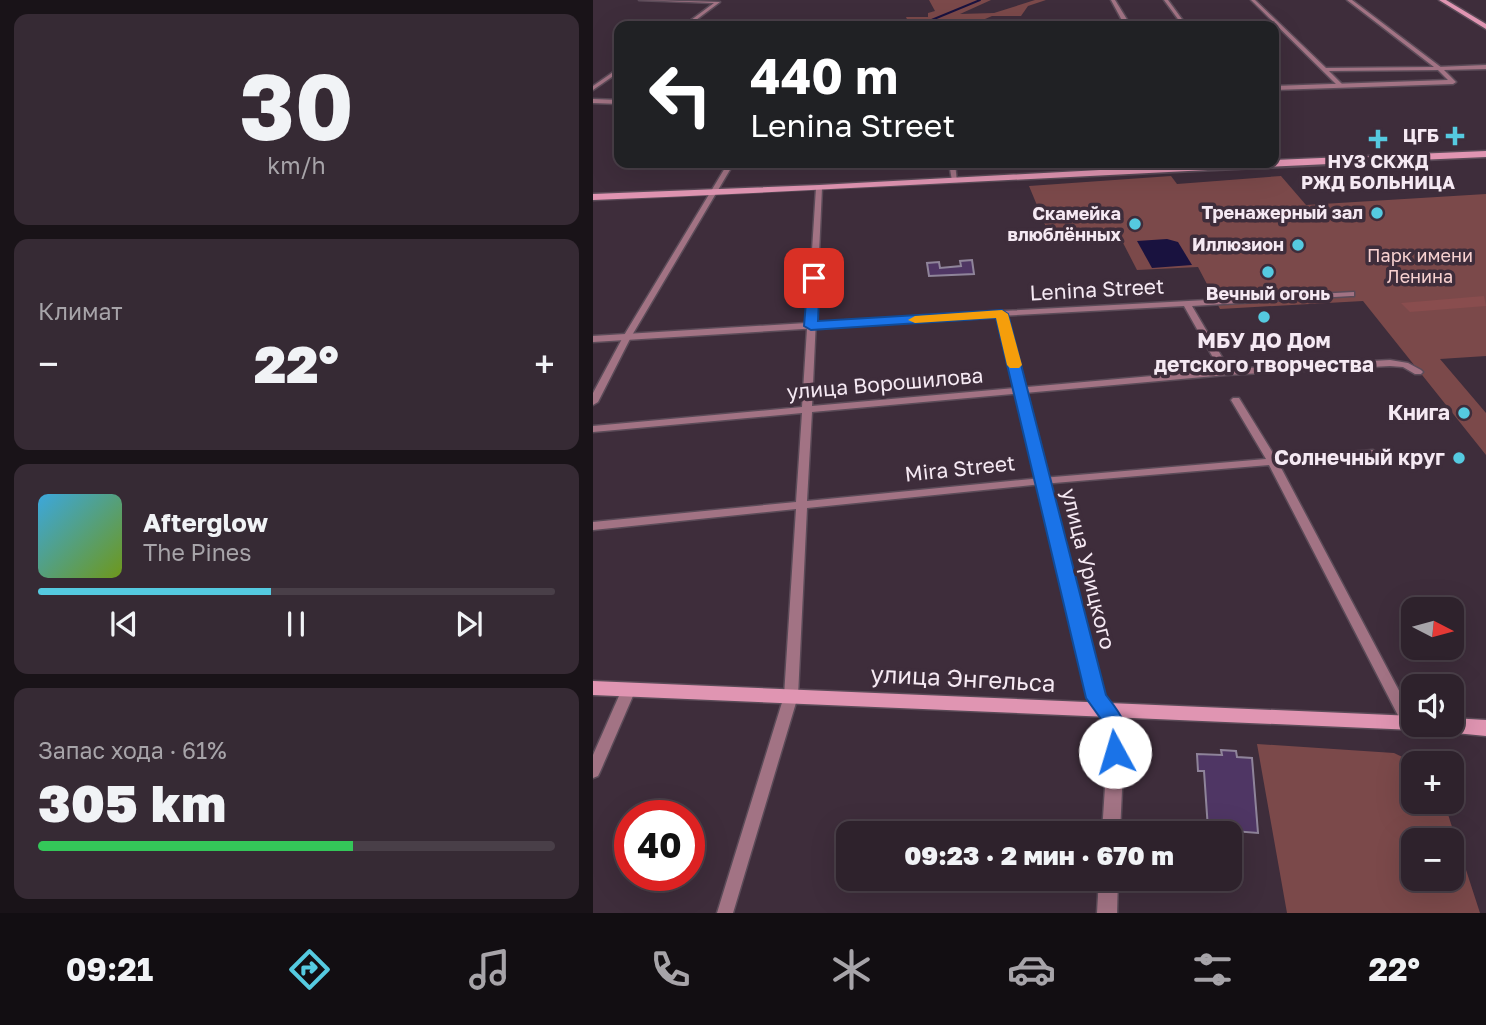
<!DOCTYPE html>
<html lang="ru">
<head>
<meta charset="utf-8">
<style>
	:root { --surface:#2e222c; --page:#362a34; --text:#f1f3f6; --muted:#a7a4a9; --line:#493f48; --accent:#55cae0 }
	body { margin:0; font-family:"Golos Text",sans-serif; background:var(--page); color:var(--text); height:100vh; display:flex; flex-direction:column; font-size:26px; white-space:nowrap }
	* { box-sizing:border-box; margin:0 }
	p { font-size:23px; color:var(--muted) }
	.icon { flex:none; width:38px; height:38px; fill:none; stroke:currentColor; stroke-width:2; stroke-linecap:round; stroke-linejoin:round }
	.map { position:relative; flex:1; overflow:hidden }
	.side { display:flex; flex-direction:column; gap:14px; padding:14px; background:#191318; width:593px }
	.side>* { flex:none }
	.hud { position:absolute; left:21px; top:21px; width:665px; height:147px; border-radius:14px; box-shadow:0 7px 28px #0002,0 0 0 2px var(--line); background:#202124; color:#fff; overflow:hidden }
	.needle { width:46px; rotate:96deg }
	.controls { position:absolute; left:808px; top:597px; display:grid; gap:14px }
	.controls a { display:grid; place-items:center; width:63px; height:63px; border-radius:14px; background:var(--surface); box-shadow:0 7px 28px #0002,0 0 0 2px var(--line); font-size:35px }
	.speed { position:absolute; left:21px; top:800px; display:flex; gap:14px; font-size:35px; font-weight:700; text-align:center }
	.speed>* { display:grid; place-content:center; width:91px; height:91px; border-radius:50%; background:var(--surface); box-shadow:0 7px 28px #0002,0 0 0 2px var(--line); line-height:1 }
	.speed .limit { border:10px solid #d22; background:#fff; color:#111 }
	.pin { position:absolute; display:grid; place-items:center; width:60px; height:60px; color:#fff; margin:-30px; border-radius:14px; box-shadow:0 4px 10px #0006 }
	.me { position:absolute; width:77px; margin:-38px; rotate:354deg; stroke-linejoin:round; filter:drop-shadow(0 0 5px #0008) }
	.turn { display:flex; align-items:center; gap:24px; height:147px; padding:0 21px; font-size:32px }
	.turn .icon { width:91px; height:91px; stroke-width:2.5 }
	.turn b { display:block; font-size:49px; line-height:60px }
	.big { font-size:52px; font-weight:800; line-height:1.1 }
	.side .widget { flex:1; display:flex; flex-direction:column; justify-content:center; gap:10px; min-width:0; padding:0 24px; border-radius:14px; background:var(--page) }
	.side .dial { align-items:center; gap:0 }
	.dial b { font-size:91px; line-height:1 }
	.song { display:flex; align-items:center; gap:21px }
	.cover { width:84px; height:84px; border-radius:10px; background:linear-gradient(135deg,hsl(200 70% 55%),hsl(80 70% 35%)) }
	.played { height:7px; border-radius:4px; background:linear-gradient(90deg,var(--accent) 45%,var(--line) 45%) }
	.keys { display:flex; justify-content:space-around; direction:ltr }
	.heat { display:flex; justify-content:space-between; align-items:center; font-size:38px; direction:ltr }
	.charge { height:10px; border-radius:5px; background:linear-gradient(90deg,#34c759 61%,var(--line) 0) }
	.trip { position:absolute; left:243px; top:821px; width:406px; height:70px; border-radius:14px; background:var(--surface); box-shadow:0 7px 28px #0002,0 0 0 2px var(--line); font-weight:800; line-height:70px; text-align:center }
	.tab-bar { display:flex; height:112px; justify-content:space-around; align-items:center; background:#120e12; color:var(--muted) }
	.tab-bar .icon { width:49px; height:49px }
	.tab-bar .selected { color:var(--accent) }
	.tab-bar b { font-size:32px; color:var(--text) }
	main { display:flex; flex:1; min-height:0 }
	.map>svg:first-child { display:block }
	.green { fill:#7b494a; fill-rule:evenodd }
	.forest { fill:#894d4e }
	.water { fill:#19123f }
	.lines { fill:none; stroke-linecap:round; stroke-linejoin:round }
	.stream { stroke:#19123f; stroke-width:2 }
	.building { fill:#4f3664; stroke:#8f849a; stroke-width:2 }
	.minor-casing { stroke:#5b4b58; stroke-width:3 }
	.tertiary-casing { stroke:#5b4b58; stroke-width:3 }
	.secondary-casing { stroke:#5b4b58; stroke-width:3 }
	.minor { fill:#a27384; fill-rule:evenodd }
	.tertiary { fill:#a27384; fill-rule:evenodd }
	.secondary { fill:#e095b2; fill-rule:evenodd }
	.route { fill:#1a73e8; stroke:#114b97; stroke-width:2 }
	.slow { fill:#f59e0b }
	.poi-dot { fill:#55cae0; stroke:#3e2d3b; stroke-width:2.5 }
	.labels { text-anchor:middle; stroke-width:7; stroke-linejoin:round; paint-order:stroke }
	.far-poi-label { font-size:18px; font-weight:bold; fill:#f5e9f3; stroke:#3e2d3b; text-anchor:end }
	.far-park-label { font-size:18px; fill:#f8d1d0; stroke:#3e2d3b }
	.street-label { font-size:21px; fill:#f5e9f3; stroke:#3e2d3b }
	.poi-label { font-size:21px; font-weight:bold; fill:#f5e9f3; stroke:#3e2d3b; text-anchor:end }
	.near-street-label { font-size:24px; fill:#f5e9f3; stroke:#3e2d3b }
</style>
</head>
<body>
<main>
<section class="side">
<div class="widget dial"><b>30</b><p>km/h</p></div>
<div class="widget"><p>Климат</p>
<div class="heat"><a>−</a><b class="big">22°</b><a>+</a></div>
</div>
<div class="widget">
<div class="song"><i class="cover"></i><div><b>Afterglow</b><p>The Pines</p></div></div>
<div class="played"></div>
<div class="keys"><svg class="icon" aria-label="previous" viewBox="0 0 24 24"><path d="M18 5L8 12l10 7zM5 5v14"/></svg><svg class="icon" aria-label="pause" viewBox="0 0 24 24"><path d="M8 5v14M16 5v14"/></svg><svg class="icon" aria-label="next" viewBox="0 0 24 24"><path d="M6 5l10 7-10 7zM19 5v14"/></svg></div>
</div>
<div class="widget"><p>Запас хода · 61%</p><b class="big">305 km</b><div class="charge"></div></div>
</section>
<div class="map">
<svg width="893" height="913" viewBox="0 0 893 913">
	<rect width="100%" height="100%" fill="#3e2d3b"/>
	<g class="green">
		<path d="M336,0H398L367,14L401,13L442,0H453L435,6L428,16H399L378,25L317,26L313,17H335V13L342,11Z"/>
		<path d="M578,176L584,184L688,176L713,205L893,194V356L847,359L893,413V455L770,301L627,309L605,267L544,270L528,239L460,244L436,186Z"/>
		<path d="M664,744L801,753L822,763L821,802H851L887,913H694ZM821,840H859V878H821Z"/>
	</g>
	<path class="forest" d="M891,296L893,306L817,312L808,303Z"/>
	<path class="water" d="M574,239L585,242L599,265L559,268L544,241Z"/>
	<g class="lines">
		<path class="stream" d="M324,26L387,0"/>
	</g>
	<g class="building">
		<path d="M379,260L381,274L336,276L334,263L346,262L347,268L368,266L367,261Z"/>
		<path d="M628,750L643,751L644,757L659,758L665,833L615,829L611,771H605L604,754L629,755Z"/>
	</g>
	<g class="lines">
		<g class="minor-casing">
			<g id="minor">
				<path d="M46,0L127,2L95,26H90L121,3Z"/>
				<path d="M571,0H575L594,26H590Z"/>
				<path d="M658,0H662L733,68L841,67L754,0H759L849,68L846,70L736,71L751,86L746,87Z"/>
				<path d="M26,68V72L0,90V86Z"/>
				<path d="M135,163H141L38,337L5,402L0,405V393L30,337Z"/>
				<path d="M356,163H362L364,182L359,181Z"/>
				<path d="M226,186L229,188L219,406L627,370L591,306L406,316L405,314L409,311L761,292V296H758L599,306L636,369L797,360L815,363L828,370L830,372L828,374H822L810,367L797,366L633,375L219,412L214,501L449,478L673,459L638,400L640,398H646L683,458L780,450L785,453L780,456L686,464L821,719V724H822L821,727L816,729L811,727L676,465L449,484L214,508L205,696L140,913H124L191,696L203,509L0,530V522L203,502L209,413L0,432V426L209,407L223,188Z"/>
				<path d="M36,684L41,685L43,689L7,772L5,776L0,778V755L29,689L31,685Z"/>
			</g>
		</g>
		<g class="tertiary-casing">
			<g id="tertiary">
				<path d="M518,0H522L538,26H532Z"/>
				<path d="M893,65V69L851,70L863,82L860,84L681,90V86L855,80L844,69V67Z"/>
				<path d="M0,99L26,100V104L0,103Z"/>
				<path d="M409,311L414,314L512,696L532,725L527,833H509L516,726L496,698L405,317L0,342V336Z"/>
				<path d="M506,878H525L524,913H504Z"/>
			</g>
		</g>
		<g class="secondary-casing">
			<g id="secondary">
				<path d="M846,0H853L893,24V29Z"/>
				<path d="M893,151V157C595,169 298,188 0,200V194L226,185L637,163H681V160Z"/>
				<path d="M0,681L821,716V724H830L828,728L821,730L0,695Z"/>
				<path d="M859,718L893,720V736L842,731L835,729L833,724H859Z"/>
			</g>
		</g>
		<use href="#minor" class="minor"/>
		<use href="#tertiary" class="tertiary"/>
		<use href="#secondary" class="secondary"/>
	</g>
	<path class="route" d="M221,274L227,278L225,321L409,310L415,314L513,695C528,714 543,733 530,758L522,761L515,758L511,752L513,726L493,698L403,318L218,330L211,326L215,278Z"/>
	<path class="slow" d="M409,310L415,314L429,365L426,368H417L414,365L403,318L322,323L315,320L322,316Z"/>
	<g class="poi-dot">
		<path d="M858.5 125.5h7v7h7v7h-7v7h-7v-7h-7v-7h7z"/>
		<path d="M781.5 128.5h7v7h7v7h-7v7h-7v-7h-7v-7h7z"/>
		<circle cx="784" cy="213" r="7"/>
		<circle cx="542" cy="224" r="7"/>
		<circle cx="705" cy="245" r="7"/>
		<circle cx="675" cy="272" r="7"/>
		<circle cx="671" cy="317" r="7"/>
		<circle cx="871" cy="413" r="7"/>
		<circle cx="866" cy="458" r="7"/>
	</g>
	<g class="labels">
		<g class="far-poi-label">
			<text x="846" y="142">ЦГБ</text>
			<text x="785" y="168" text-anchor="middle">НУЗ СКЖД<tspan x="785" dy="21">РЖД БОЛЬНИЦА</tspan></text>
			<text x="770" y="219">Тренажерный зал</text>
			<text x="528" y="220">Скамейка<tspan x="528" dy="21">влюблённых</tspan></text>
			<text x="691" y="251">Иллюзион</text>
			<text x="675" y="300" text-anchor="middle">Вечный огонь</text>
		</g>
		<g class="far-park-label">
			<text x="827" y="262">Парк имени<tspan x="827" dy="21">Ленина</tspan></text>
		</g>
		<g class="street-label">
			<text transform="translate(504 290) rotate(-3)" y="7">Lenina Street</text>
			<text transform="translate(292 384) rotate(-5)" y="7">улица Ворошилова</text>
			<text transform="translate(367 469) rotate(-6)" y="7">Mira Street</text>
			<text transform="translate(495 569) rotate(76)" y="7">улица Урицкого</text>
		</g>
		<g class="poi-label">
			<text x="671" y="348" text-anchor="middle">МБУ ДО Дом<tspan x="671" dy="24">детского творчества</tspan></text>
			<text x="857" y="420">Книга</text>
			<text x="852" y="465">Солнечный круг</text>
		</g>
		<g class="near-street-label">
			<text transform="translate(370 679) rotate(3)" y="8">улица Энгельса</text>
		</g>
	</g>
</svg>
<div class="controls">
<a><svg class="needle" viewBox="-14 -14 28 28"><path d="M0-13l5 13h-10z" fill="#e53935"/><path d="M0 13l5-13h-10z" fill="#a7a4a9"/></svg></a>
<a><svg class="icon" aria-label="sound" viewBox="0 0 24 24"><path d="M4 9h4l5-4v14l-5-4H4zM17 9q2 3 0 6"/></svg></a>
<a>+</a>
<a>−</a>
</div>
<div class="speed"><div class="limit">40</div></div>
<div class="pin" style="left:221px;top:278px;background:#d93025"><svg class="icon" aria-label="arrive" viewBox="0 0 24 24"><path d="M6 21V4h12l-3 4 3 4H6"/></svg></div>
<svg class="me" style="left:522px;top:752px" viewBox="-20 -20 40 40"><circle r="19" fill="#fff"/><path d="M0-13L10 11 0 6-10 11z" fill="#1a73e8"/></svg>
<div class="trip">09:23 · 2 мин · 670 m</div>
<div class="hud">
<div class="turn"><svg class="icon" aria-label="left" viewBox="0 0 24 24"><path d="M17 20v-9H6M10 6l-5 5 5 5"/></svg><div><b>440 m</b>Lenina Street</div></div>
</div>
</div>
</main>
<nav class="tab-bar">
<b>09:21</b>
<svg class="icon selected" aria-label="directions" viewBox="0 0 24 24"><path d="M12 3l9 9-9 9-9-9zM9 14v-3h6M13 9l2 2-2 2"/></svg>
<svg class="icon" aria-label="music" viewBox="0 0 24 24"><path d="M9 18V5l10-2v13"/><circle cx="6" cy="18" r="3"/><circle cx="16" cy="16" r="3"/></svg>
<svg class="icon" aria-label="phone" viewBox="0 0 24 24"><path d="M5 4h4l2 5-3 2q2 4 5 5l2-3 5 2v4C11 20 4 13 5 4z"/></svg>
<svg class="icon" aria-label="climate" viewBox="0 0 24 24"><path d="M12 3v18M4 7l16 10M4 17L20 7"/></svg>
<svg class="icon" aria-label="car" viewBox="0 0 24 24"><path d="M5 17H2v-5l4-1 3-4h7l3 4 3 1v5h-3M9 17h6M6 11h13"/><circle cx="7" cy="17" r="2"/><circle cx="17" cy="17" r="2"/></svg>
<svg class="icon" aria-label="filters" viewBox="0 0 24 24"><path d="M4 7h16M4 17h16"/><circle cx="9" cy="7" r="2"/><circle cx="15" cy="17" r="2"/></svg>
<b>22°</b>
</nav>
</body>
</html>
